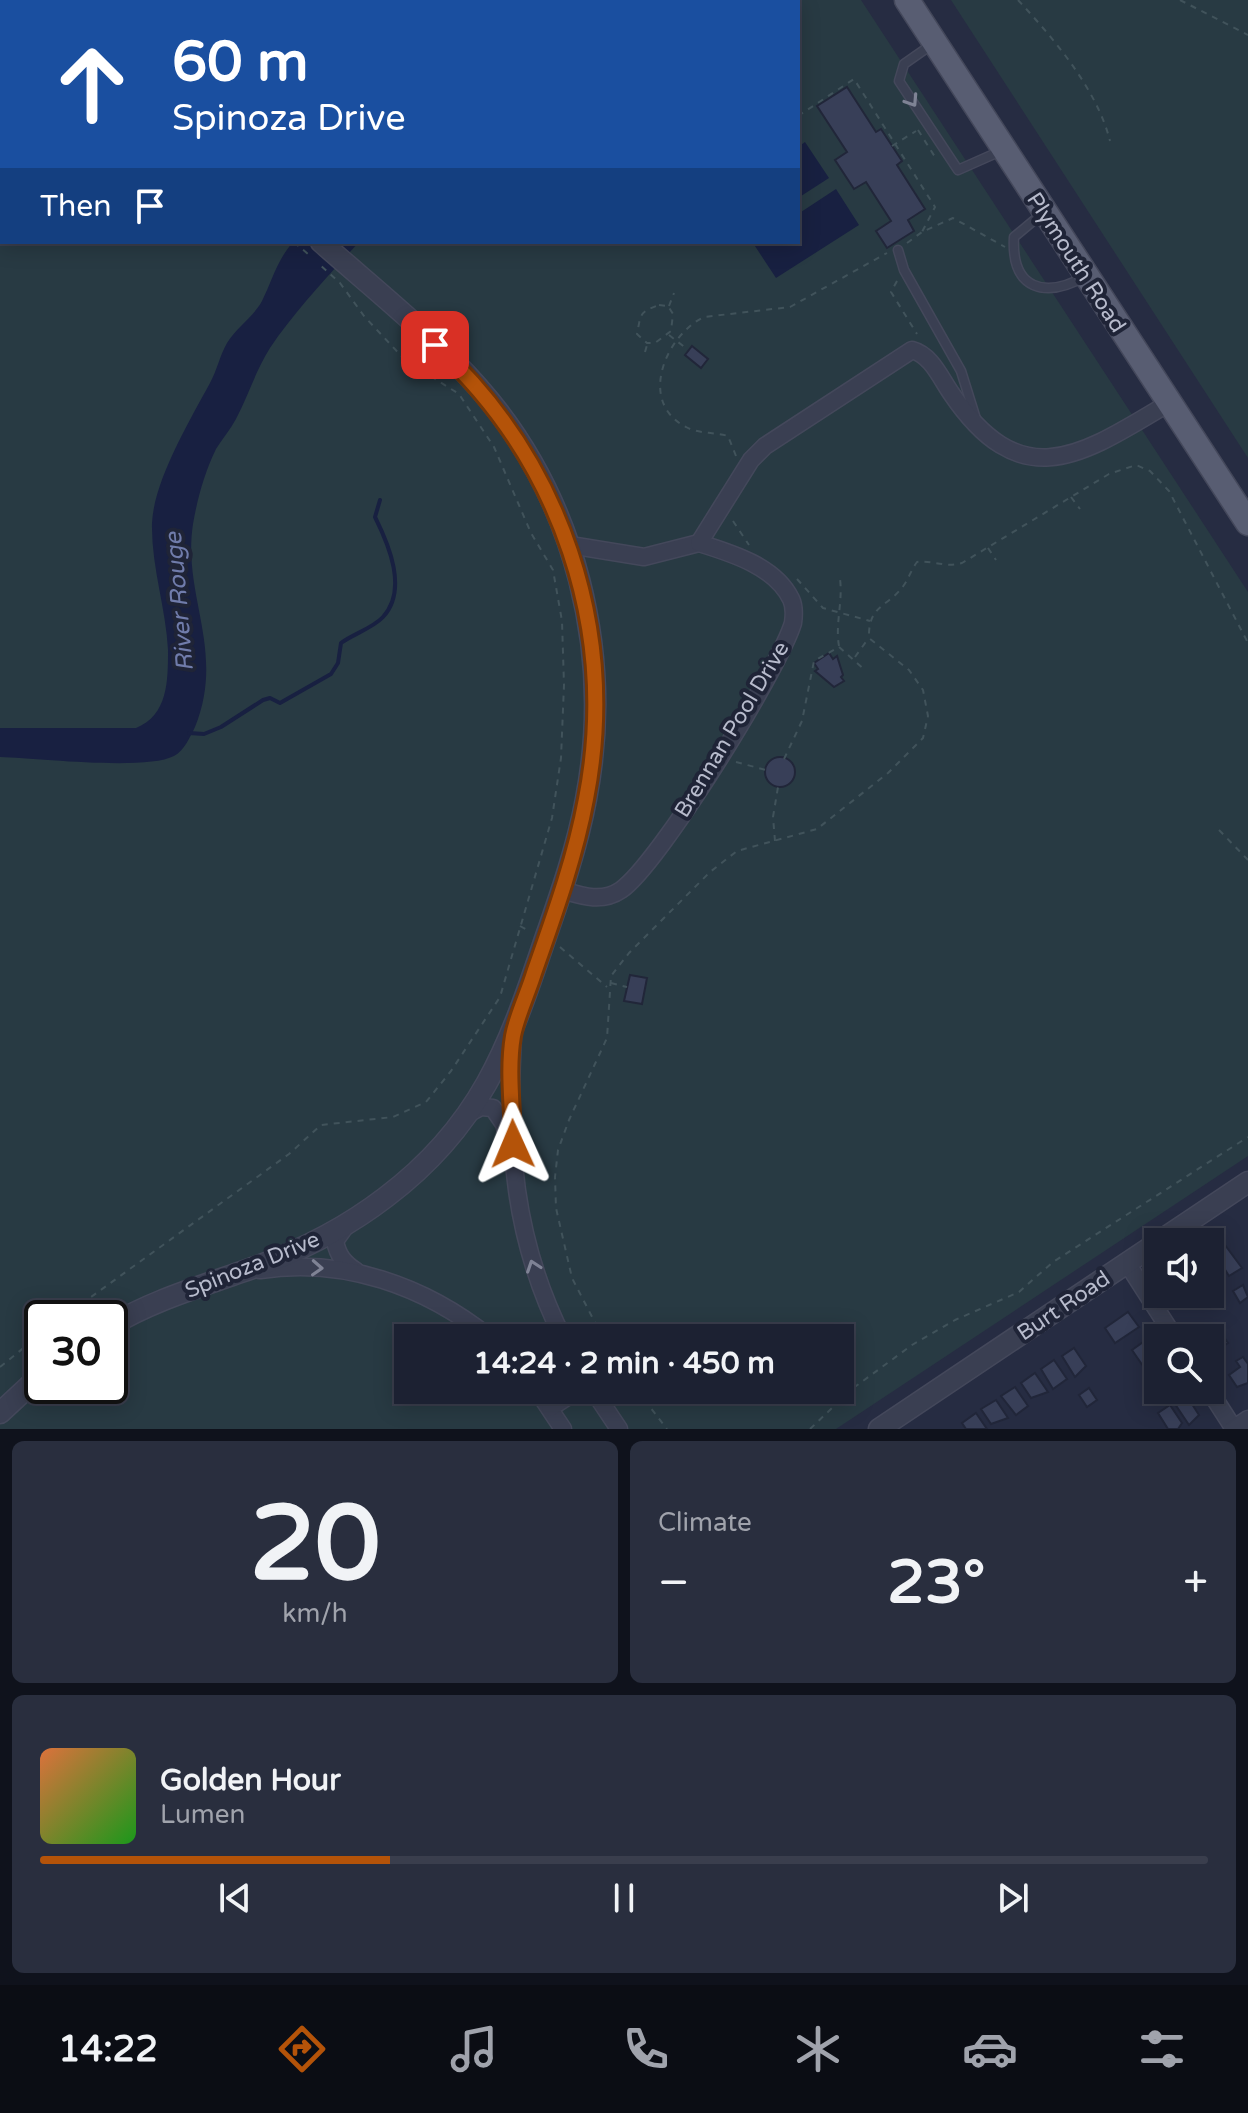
<!DOCTYPE html>
<html lang="en">
<head>
<meta charset="utf-8">
<style>
	:root { --surface:#1c2132; --page:#292e3e; --text:#f1f3f6; --muted:#a0a3ac; --line:#3a3e4d; --accent:#b45309 }
	body { margin:0; font-family:"Varela Round",sans-serif; background:var(--page); color:var(--text); height:100vh; display:flex; flex-direction:column; font-size:30px; white-space:nowrap }
	* { box-sizing:border-box; margin:0 }
	p { font-size:26px; color:var(--muted) }
	.icon { flex:none; width:44px; height:44px; fill:none; stroke:currentColor; stroke-width:2; stroke-linecap:round; stroke-linejoin:round }
	.map { position:relative; height:1429px; overflow:hidden }
	.side { display:flex; flex-direction:column; gap:12px; padding:12px; background:#0f121c; flex:1 }
	.side>* { flex:none }
	.hud { position:absolute; left:0px; top:0px; width:800px; height:244px; box-shadow:0 4px 20px #0003,0 0 0 2px var(--line); background:#1a4fa0; color:#fff; overflow:hidden }
	.buttons { position:absolute; left:1144px; top:1228px; display:grid; gap:16px }
	.buttons a { display:grid; place-items:center; width:80px; height:80px; border-radius:0px; background:var(--surface); box-shadow:0 4px 20px #0003,0 0 0 2px var(--line); font-size:40px }
	.speed { position:absolute; left:24px; top:1300px; display:flex; gap:16px; font-size:40px; font-weight:700; text-align:center }
	.speed>* { display:grid; place-content:center; width:104px; height:104px; border-radius:50%; background:var(--surface); box-shadow:0 4px 20px #0003,0 0 0 2px var(--line); line-height:1 }
	.speed .limit { border:4px solid #111; border-radius:12px; background:#fff; color:#111 }
	.pin { position:absolute; display:grid; place-items:center; width:68px; height:68px; color:#fff; margin:-34px; border-radius:16px; box-shadow:0 4px 12px #0006 }
	.me { position:absolute; width:88px; margin:-44px; rotate:359deg; stroke-linejoin:round; filter:drop-shadow(0 0 6px #0008) }
	.turn { display:flex; align-items:center; gap:28px; height:168px; padding:0 40px; font-size:36px }
	.turn .icon { width:104px; height:104px; stroke-width:2.5 }
	.turn b { display:block; font-size:56px; line-height:68px }
	.then { display:flex; align-items:center; height:76px; padding:0 40px; background:#0003; gap:16px; font-size:30px }
	.big { font-size:60px; font-weight:700; line-height:1.1 }
	.side .card { flex:1; display:flex; flex-direction:column; justify-content:center; gap:12px; min-width:0; padding:0 28px; border-radius:12px; background:var(--page) }
	.side .dial { align-items:center; gap:0 }
	.dial b { font-size:104px; line-height:1 }
	.song { display:flex; align-items:center; gap:24px }
	.cover { width:96px; height:96px; border-radius:12px; background:linear-gradient(135deg,hsl(20 70% 55%),hsl(120 70% 35%)) }
	.played { height:8px; border-radius:4px; background:linear-gradient(90deg,var(--accent) 30%,var(--line) 30%) }
	.keys { display:flex; justify-content:space-around; direction:ltr }
	.heat { display:flex; justify-content:space-between; align-items:center; font-size:44px; direction:ltr }
	.side .tiles { flex:1; display:grid; gap:12px; grid-template-columns:1fr 1fr }
	.card:last-child { grid-column:span 2 }
	.trip { position:absolute; left:394px; top:1324px; width:460px; height:80px; border-radius:0px; background:var(--surface); box-shadow:0 4px 20px #0003,0 0 0 2px var(--line); font-weight:700; line-height:80px; text-align:center }
	.dock { display:flex; height:128px; justify-content:space-around; align-items:center; background:#0b0d14; color:var(--muted) }
	.dock .icon { width:56px; height:56px }
	.dock .current { color:var(--accent) }
	.dock b { font-size:36px; color:var(--text) }
	.map>svg:first-child { display:block }
	.green { fill:#283a43; fill-rule:evenodd }
	.water { fill:#182041 }
	.lines { fill:none; stroke-linecap:round; stroke-linejoin:round }
	.stream { stroke:#182041; stroke-width:4 }
	.building { fill:#383f58; stroke:#212639; stroke-width:2 }
	.service-casing { stroke:#44485b; stroke-width:11 }
	.minor-casing { stroke:#44485b; stroke-width:19 }
	.tertiary-casing { stroke:#44485b; stroke-width:23 }
	.secondary-casing { stroke:#44485b; stroke-width:25 }
	.primary-casing { stroke:#44485b; stroke-width:27 }
	.path { stroke:#41535b; stroke-width:2; stroke-dasharray:6 6; stroke-linecap:butt }
	.service { stroke:#3a3f52; stroke-width:8 }
	.minor { stroke:#3a3f52; stroke-width:16 }
	.tertiary { stroke:#3a3f52; stroke-width:20 }
	.secondary { stroke:#484d65; stroke-width:22 }
	.primary { stroke:#585d72; stroke-width:24 }
	.oneway { stroke:#7f8395 }
	.route-casing { stroke:#753606; stroke-width:20 }
	.route { stroke:#b45309; stroke-width:14 }
	.labels { text-anchor:middle; stroke-width:8; stroke-linejoin:round; paint-order:stroke }
	.street-label { font-size:22px; fill:#b7bbcc; stroke:#1f2437 }
	.water-label { font-size:24px; font-style:italic; fill:#707cab; stroke:#1f2437 }
</style>
</head>
<body>
<div class="map">
<svg width="1248" height="1429" viewBox="0 0 1248 1429">
	<rect width="100%" height="100%" fill="#262c42"/>
	<g class="green">
		<path d="M0,0H861L1248,592V1156L836,1429H0ZM2,2H798V242H2ZM42,1318H110V1386H42ZM408,1338H840V1390H408Z"/>
		<path d="M951,0H1248V458Z"/>
	</g>
	<g class="water">
		<path d="M805,142L829,178L798,198V147Z"/>
		<path d="M836,189L859,225L776,278L753,243L798,242V214Z"/>
		<path d="M293,242H359C329,275 294,312 270,348C256,370 248,396 236,419C230,430 222,439 216,449C205,471 197,500 193,524C182,596 226,650 195,727C190,737 184,751 174,756C145,771 37,758 0,757V728H136C168,715 168,681 168,650C166,608 151,566 152,523C154,480 190,420 210,383C217,370 220,355 227,343C236,328 254,316 262,301C272,281 277,260 293,242Z"/>
	</g>
	<g class="lines">
		<g class="stream">
			<path d="M323,0V2"/>
			<path d="M189,733L204,734L221,727L263,700L270,698L280,703L331,674L338,663L341,643C353,634 373,628 383,617C408,590 389,545 375,517L380,500"/>
		</g>
	</g>
	<g class="building">
		<path d="M847,87L876,132L881,129L902,161L897,165L925,209L908,220L914,231L887,248L876,231L891,221L866,182L854,189L835,160L847,152L817,106Z"/>
		<path d="M692,346L708,359L701,368L685,355Z"/>
		<path d="M829,653L833,659L837,656L843,675L841,677L844,681L834,687L815,671L818,669L814,663Z"/>
		<circle cx="780" cy="772" r="15"/>
		<path d="M630,975L647,978L642,1004L624,1001Z"/>
		<path d="M1225,1245L1242,1268L1229,1276L1217,1257Z"/>
		<path d="M1243,1285L1248,1297L1240,1303L1233,1291Z"/>
		<path d="M1128,1312L1139,1327L1115,1343L1105,1328Z"/>
		<path d="M1221,1333L1228,1343L1216,1351L1210,1340Z"/>
		<path d="M1146,1340L1157,1357L1143,1366L1132,1350Z"/>
		<path d="M1074,1348L1086,1366L1075,1377L1062,1356Z"/>
		<path d="M1243,1357L1248,1364V1383L1237,1387L1229,1375L1240,1367L1236,1361Z"/>
		<path d="M1054,1360L1067,1379L1053,1389L1041,1369Z"/>
		<path d="M1035,1373L1048,1392L1031,1398L1021,1383Z"/>
		<path d="M1015,1387L1028,1406L1016,1415L1001,1396Z"/>
		<path d="M1089,1388L1097,1400L1087,1407L1079,1395Z"/>
		<path d="M1183,1390L1199,1415L1189,1425L1173,1401L1179,1397L1176,1393Z"/>
		<path d="M996,1400L1008,1418L991,1424L981,1409Z"/>
		<path d="M1170,1405L1182,1423L1178,1429H1168L1158,1413Z"/>
		<path d="M976,1413L987,1429H966L962,1423Z"/>
	</g>
	<g class="lines">
		<g class="service-casing">
			<g id="service">
				<path d="M934,43L904,64L899,81L958,170L1003,150"/>
				<path d="M1044,212L1014,237C1011,290 1045,299 1086,276"/>
				<path d="M898,250L904,270L961,371L976,419"/>
			</g>
		</g>
		<g class="minor-casing">
			<g id="minor">
				<path d="M570,545L644,557L699,543"/>
				<path d="M562,890C582,896 602,903 621,890C659,864 779,669 793,623C794,616 794,605 791,599C775,566 731,553 699,543L751,460L765,446L912,350C931,355 940,377 951,393C1022,498 1082,455 1169,403"/>
				<path d="M513,1035C507,1144 513,1239 563,1338"/>
				<path d="M468,1114L481,1107L493,1108L504,1124L507,1136"/>
				<path d="M345,1227L335,1241C338,1256 344,1263 356,1271"/>
				<path d="M1127,1263L1175,1338"/>
				<path d="M260,1270C344,1257 425,1286 490,1338"/>
				<path d="M537,1390L563,1429"/>
				<path d="M593,1390L619,1429"/>
				<path d="M1209,1390L1234,1429"/>
				<path d="M550,1408L578,1390"/>
				<path d="M1233,1429L1248,1419"/>
			</g>
		</g>
		<g class="tertiary-casing">
			<g id="tertiary">
				<path d="M110,1326C152,1301 196,1288 241,1272C292,1255 343,1230 386,1197C480,1126 508,1049 544,942C560,896 577,848 586,799C614,654 576,498 478,387C431,334 374,289 321,242"/>
				<path d="M0,1413L42,1374"/>
				<path d="M879,1429L1248,1182"/>
			</g>
		</g>
		<g class="secondary-casing">
			<g id="secondary">
				<path d="M91,2L93,0"/>
				<path d="M0,89L2,87"/>
			</g>
		</g>
		<g class="primary-casing">
			<path id="primary" d="M907,0L1248,523"/>
		</g>
		<g class="path">
			<path d="M156,0L158,2"/>
			<path d="M1018,0C1054,39 1097,89 1110,141"/>
			<path d="M1180,0L1248,35"/>
			<path d="M140,2V0"/>
			<path d="M798,116L854,79L935,207L922,232L953,218L1005,247"/>
			<path d="M918,130L935,157"/>
			<path d="M0,134L2,133"/>
			<path d="M892,146L916,131"/>
			<path d="M294,242L308,254"/>
			<path d="M907,243L922,232"/>
			<path d="M897,281L891,292L917,334"/>
			<path d="M659,305L668,306L673,314L671,331L655,343H647L637,334C641,314 639,312 659,305Z"/>
			<path d="M669,306L674,293"/>
			<path d="M669,335L687,349"/>
			<path d="M645,352L647,345"/>
			<path d="M736,456L728,436C715,432 698,434 686,427C637,402 666,335 704,317L790,307L887,253"/>
			<path d="M1071,497L1080,509"/>
			<path d="M733,521L749,545"/>
			<path d="M988,548L996,560"/>
			<path d="M797,579L823,608L870,621"/>
			<path d="M839,646C835,624 843,602 840,579"/>
			<path d="M855,657L868,639"/>
			<path d="M784,759L802,721L814,661L839,647L866,671"/>
			<path d="M736,762L766,770"/>
			<path d="M1219,830L1248,860"/>
			<path d="M775,841L773,817L778,787"/>
			<path d="M520,926L529,931"/>
			<path d="M560,947L607,987"/>
			<path d="M611,983L627,987"/>
			<path d="M62,1318L289,1154L321,1125L393,1117L426,1102L451,1071L500,997L552,818L561,758L564,685L562,621L553,570L531,533L494,447L459,394L405,360L364,316L340,283L319,264"/>
			<path d="M603,1338L572,1278L556,1208L555,1177L558,1150L569,1120L607,1038L611,976L629,953L710,872L737,851L817,829L888,773L923,738L928,716L923,690L909,670L869,638C868,604 888,608 904,585C909,578 911,570 917,562C933,560 945,568 962,563L1109,474L1136,465L1150,471L1169,491L1248,643"/>
			<path d="M0,1367L42,1333"/>
			<path d="M637,1390L667,1429"/>
			<path d="M810,1429L852,1389L912,1345L955,1320L1019,1292L1053,1262L1248,1137"/>
		</g>
		<use href="#service" class="service"/>
		<use href="#minor" class="minor"/>
		<use href="#tertiary" class="tertiary"/>
		<use href="#secondary" class="secondary"/>
		<use href="#primary" class="primary"/>
	</g>
	<defs><path id="oneway-chevron" d="M-2-3.5L2.5 0L-2 3.5" fill="none" stroke-width="1.6" stroke-linecap="round" stroke-linejoin="round" transform="scale(2)"/></defs>
	<g class="oneway">
		<use href="#oneway-chevron" transform="translate(912 101) rotate(57)"/>
		<use href="#oneway-chevron" transform="translate(533 1266) rotate(-109)"/>
		<use href="#oneway-chevron" transform="translate(317 1268) rotate(3)"/>
	</g>
	<g class="lines">
		<g class="route-casing">
			<path id="route" d="M435,345C561,460 619,630 586,799C575,858 554,916 534,973C528,993 517,1015 513,1036C507,1071 513,1109 513,1144"/>
		</g>
		<use href="#route" class="route"/>
	</g>
	<g class="labels">
		<g class="street-label">
			<text transform="translate(1077 262) rotate(57)" y="8">Plymouth Road</text>
			<text transform="translate(731 729) rotate(-59)" y="8">Brennan Pool Drive</text>
			<text transform="translate(252 1264) rotate(-22)" y="8">Spinoza Drive</text>
			<text transform="translate(1063 1305) rotate(-34)" y="8">Burt Road</text>
		</g>
		<g class="water-label">
			<text transform="translate(179 602) rotate(-95)" y="8">River Rouge</text>
		</g>
	</g>
</svg>
<div class="buttons">
<a><svg class="icon" aria-label="sound" viewBox="0 0 24 24"><path d="M4 9h4l5-4v14l-5-4H4zM17 9q2 3 0 6"/></svg></a>
<a><svg class="icon" aria-label="search" viewBox="0 0 24 24"><circle cx="10" cy="10" r="6"/><path d="M15 15l6 6"/></svg></a>
</div>
<div class="speed"><div class="limit">30</div></div>
<div class="pin" style="left:435px;top:345px;background:#d93025"><svg class="icon" aria-label="arrive" viewBox="0 0 24 24"><path d="M6 21V4h12l-3 4 3 4H6"/></svg></div>
<svg class="me" style="left:513px;top:1144px" viewBox="-20 -20 40 40"><path d="M0-17L14 15 0 8-14 15z" fill="#b45309" stroke="#fff" stroke-width="4"/></svg>
<div class="trip">14:24 · 2 min · 450 m</div>
<div class="hud">
<div class="turn"><svg class="icon" aria-label="ahead" viewBox="0 0 24 24"><path d="M12 20V5M6 11l6-6 6 6"/></svg><div><b>60 m</b>Spinoza Drive</div></div>
<div class="then">Then<svg class="icon" aria-label="arrive" viewBox="0 0 24 24"><path d="M6 21V4h12l-3 4 3 4H6"/></svg></div>
</div>
</div>
<section class="side">
<div class="tiles">
<div class="card dial"><b>20</b><p>km/h</p></div>
<div class="card"><p>Climate</p>
<div class="heat"><a>−</a><b class="big">23°</b><a>+</a></div>
</div>
<div class="card">
<div class="song"><i class="cover"></i><div><b>Golden Hour</b><p>Lumen</p></div></div>
<div class="played"></div>
<div class="keys"><svg class="icon" aria-label="previous" viewBox="0 0 24 24"><path d="M18 5L8 12l10 7zM5 5v14"/></svg><svg class="icon" aria-label="pause" viewBox="0 0 24 24"><path d="M8 5v14M16 5v14"/></svg><svg class="icon" aria-label="next" viewBox="0 0 24 24"><path d="M6 5l10 7-10 7zM19 5v14"/></svg></div>
</div>
</div>
</section>
<nav class="dock">
<b>14:22</b>
<svg class="icon current" aria-label="directions" viewBox="0 0 24 24"><path d="M12 3l9 9-9 9-9-9zM9 14v-3h6M13 9l2 2-2 2"/></svg>
<svg class="icon" aria-label="music" viewBox="0 0 24 24"><path d="M9 18V5l10-2v13"/><circle cx="6" cy="18" r="3"/><circle cx="16" cy="16" r="3"/></svg>
<svg class="icon" aria-label="phone" viewBox="0 0 24 24"><path d="M5 4h4l2 5-3 2q2 4 5 5l2-3 5 2v4C11 20 4 13 5 4z"/></svg>
<svg class="icon" aria-label="climate" viewBox="0 0 24 24"><path d="M12 3v18M4 7l16 10M4 17L20 7"/></svg>
<svg class="icon" aria-label="car" viewBox="0 0 24 24"><path d="M5 17H2v-5l4-1 3-4h7l3 4 3 1v5h-3M9 17h6M6 11h13"/><circle cx="7" cy="17" r="2"/><circle cx="17" cy="17" r="2"/></svg>
<svg class="icon" aria-label="filters" viewBox="0 0 24 24"><path d="M4 7h16M4 17h16"/><circle cx="9" cy="7" r="2"/><circle cx="15" cy="17" r="2"/></svg>
</nav>
</body>
</html>
